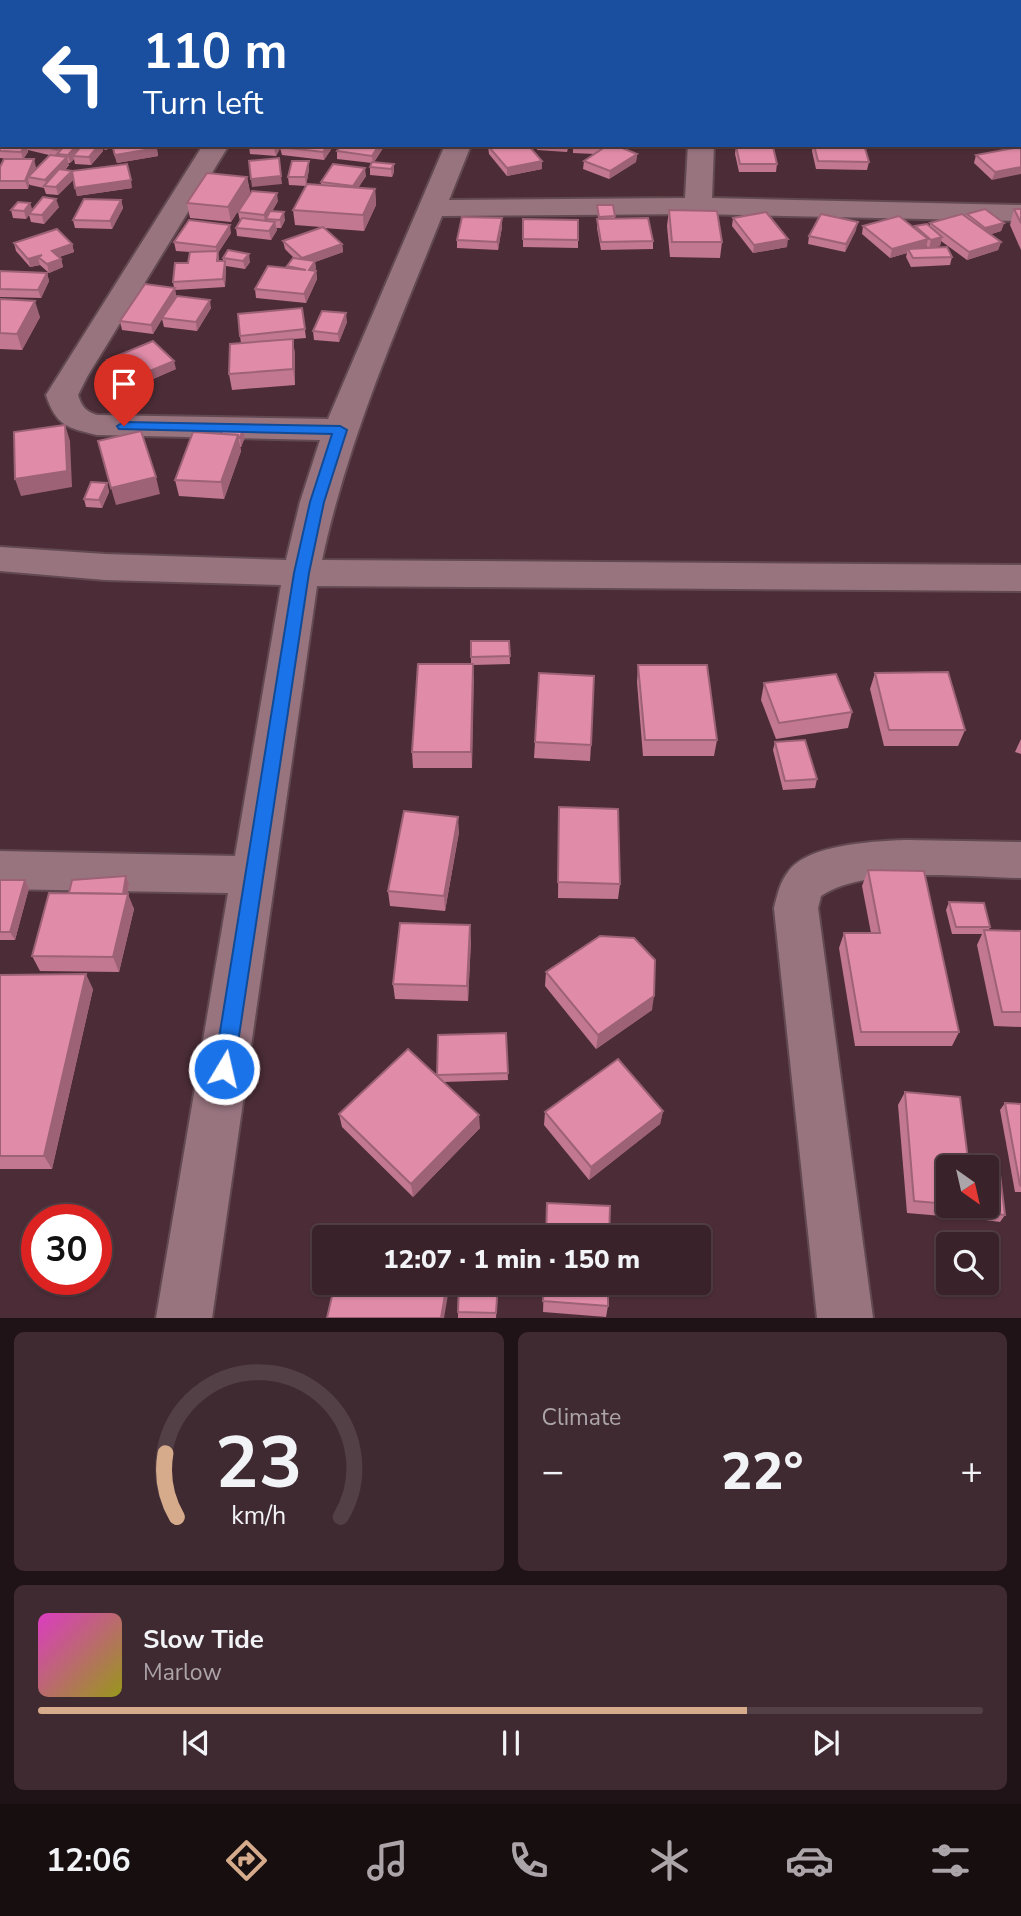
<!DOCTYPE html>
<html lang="en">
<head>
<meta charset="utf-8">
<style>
	:root { --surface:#392229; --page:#402a31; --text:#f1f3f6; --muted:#aba4a8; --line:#533f46; --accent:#d6ab8b }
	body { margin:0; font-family:"Nunito Sans",sans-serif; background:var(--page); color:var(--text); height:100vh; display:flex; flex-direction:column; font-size:26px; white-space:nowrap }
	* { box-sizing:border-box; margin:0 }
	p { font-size:23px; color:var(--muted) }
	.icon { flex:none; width:38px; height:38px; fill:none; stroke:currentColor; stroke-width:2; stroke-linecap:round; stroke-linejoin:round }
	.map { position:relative; height:1318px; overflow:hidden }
	.drawer { display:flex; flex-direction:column; gap:14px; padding:14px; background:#1f1317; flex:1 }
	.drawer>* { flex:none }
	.banner { position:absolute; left:0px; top:0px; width:1022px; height:147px; box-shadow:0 2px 5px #0004,0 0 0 2px var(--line); background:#1a4fa0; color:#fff; overflow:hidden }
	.needle { width:46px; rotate:146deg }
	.fabs { position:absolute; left:936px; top:1155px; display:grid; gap:14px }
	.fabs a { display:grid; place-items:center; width:63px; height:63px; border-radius:7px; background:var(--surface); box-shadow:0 2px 5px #0004,0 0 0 2px var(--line); font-size:35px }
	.speed { position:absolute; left:21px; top:1204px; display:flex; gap:14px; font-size:35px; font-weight:700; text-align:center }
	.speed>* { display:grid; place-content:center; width:91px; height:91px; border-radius:50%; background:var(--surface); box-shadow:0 2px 5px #0004,0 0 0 2px var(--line); line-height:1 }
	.speed .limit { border:10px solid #d22; background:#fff; color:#111 }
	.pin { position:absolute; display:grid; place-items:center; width:60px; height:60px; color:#fff; margin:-72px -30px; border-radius:50% 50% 50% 0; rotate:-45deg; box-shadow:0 0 7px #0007 }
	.pin .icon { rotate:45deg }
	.me { position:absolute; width:77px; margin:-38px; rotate:9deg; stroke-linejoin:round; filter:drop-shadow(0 0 5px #0008) }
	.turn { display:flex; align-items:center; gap:24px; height:147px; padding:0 28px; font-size:32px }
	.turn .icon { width:91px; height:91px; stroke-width:2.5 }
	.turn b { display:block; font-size:49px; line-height:60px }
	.big { font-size:52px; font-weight:800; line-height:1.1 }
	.drawer .card { flex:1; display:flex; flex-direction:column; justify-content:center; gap:10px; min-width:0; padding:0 24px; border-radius:10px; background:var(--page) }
	.drawer .dial { align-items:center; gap:0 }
	.dial svg { height:182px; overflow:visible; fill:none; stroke:var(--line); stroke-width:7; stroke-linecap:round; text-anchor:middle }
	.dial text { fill:var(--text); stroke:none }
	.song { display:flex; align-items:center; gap:21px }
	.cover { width:84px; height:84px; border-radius:10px; background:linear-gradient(135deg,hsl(310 70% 55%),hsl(60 70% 35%)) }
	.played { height:7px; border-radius:4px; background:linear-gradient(90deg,var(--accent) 75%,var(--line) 75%) }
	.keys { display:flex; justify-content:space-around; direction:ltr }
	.heat { display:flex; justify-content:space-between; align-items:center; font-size:38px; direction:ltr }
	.drawer .tiles { flex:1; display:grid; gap:14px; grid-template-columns:1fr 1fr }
	.card:last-child { grid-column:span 2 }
	.trip { position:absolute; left:312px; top:1225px; width:399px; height:70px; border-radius:7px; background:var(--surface); box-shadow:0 2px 5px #0004,0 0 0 2px var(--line); font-weight:800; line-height:70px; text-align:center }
	.menu { display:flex; height:112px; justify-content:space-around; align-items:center; background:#170e10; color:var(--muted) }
	.menu .icon { width:49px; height:49px }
	.menu .current { color:var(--accent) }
	.menu b { font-size:32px; color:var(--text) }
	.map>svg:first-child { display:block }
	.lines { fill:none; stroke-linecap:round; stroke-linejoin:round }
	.stream { fill:#002228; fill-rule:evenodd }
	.street-casing { stroke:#634a52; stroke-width:4 }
	.street { fill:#98747f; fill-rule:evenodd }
	.wall { fill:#c17890; fill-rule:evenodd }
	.shaded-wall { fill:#9d6276 }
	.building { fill:#e08ca8; stroke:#9d6276; stroke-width:2 }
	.route { fill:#1a73e8; stroke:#114b97; stroke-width:2 }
</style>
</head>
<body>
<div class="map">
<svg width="1021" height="1318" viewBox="0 0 1021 1318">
	<rect width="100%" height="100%" fill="#4c2d37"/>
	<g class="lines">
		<path class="stream" d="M0,46H2L0,52Z"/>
		<g class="street-casing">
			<g id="street">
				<path d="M66,0H88L64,2Z"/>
				<path d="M296,0H318L295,2Z"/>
				<path d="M554,0H576L552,2Z"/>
				<rect x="0" y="7" width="2" height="14"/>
				<rect x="1020" y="52" width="1" height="14"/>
				<path d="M0,75H2L0,91Z"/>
				<path d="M203,145H229L87,377L78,395C82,407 85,411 97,415L328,419L445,145H471L449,200L685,198L688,145H714L712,198L1021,205V221L698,214L442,216C396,331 348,439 322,560L1021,565V591L317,586L212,1318H156L228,893L0,889V851L235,856L281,585L105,580L0,571V547L105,554L286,560L300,502L320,440L97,435C68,428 56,426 46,395Z"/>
				<path d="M907,840L1021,842V878C967,877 866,865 821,896L818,908L873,1318H817L774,908C777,896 780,882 788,872C807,844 876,841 907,840Z"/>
			</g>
		</g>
		<use href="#street" class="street"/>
	</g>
	<g class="wall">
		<path d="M138,0H166L165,2H139Z"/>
		<path d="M403,0H478V2H405Z"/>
		<rect x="929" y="0" width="34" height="2"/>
		<path d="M0,142L2,145H79L80,148L82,145H156L158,156L117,163L112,147L106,150L103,149V151L91,165L75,164L74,159L70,163H68L69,165L65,170L73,177L132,188L77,196L74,179L58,195L46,194L44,188L30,185L29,184L28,189H0V167L12,159L0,158ZM28,150L49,155L35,170L36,167L23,159L28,152Z"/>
		<path d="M282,145H334L324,160L282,155L280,148L276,156L250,154L249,146Z"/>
		<path d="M385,145L374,162L394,164V172L392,177L370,175V167L372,163L337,159V151Z"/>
		<path d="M537,145H569L567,152L537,150Z"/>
		<path d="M573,145H604L603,148L637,154L636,162L609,179L583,169L584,161L594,154L573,153Z"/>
		<path d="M745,145H773L777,164L776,172H739L735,154L736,146H745Z"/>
		<path d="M813,145H864L869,162L867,170L816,169L812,151Z"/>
		<path d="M981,145H1017L1016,148Z"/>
		<path d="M488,146L542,161V169L507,176L489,154Z"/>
		<path d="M1019,147L992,180L974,163L976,155Z"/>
		<path d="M309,161V169L306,186L289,185L288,177Z"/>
		<path d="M366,176L358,188L375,189L376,205L364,231L324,228L342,244L343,252L315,262L317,279L306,303L256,298L255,289L287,268V266L294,258L285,249L283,241L321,227L295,225L293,210L321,185V182Z"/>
		<path d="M247,177L250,192L231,222L190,218L187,203Z"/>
		<path d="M121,200L123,208L112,229L75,228L73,220Z"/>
		<path d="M278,201L272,211L285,220L281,228H276L277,230L271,240L237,236L236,228L240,221L238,212Z"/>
		<path d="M597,205L615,216V219L653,241V249L601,250L597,228L598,219Z"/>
		<path d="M59,207L44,224L31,222L29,215L26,219L13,218L11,210H32Z"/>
		<path d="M1014,209H1021V250L1010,225Z"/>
		<path d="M669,210L722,242L720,258L670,257L667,226Z"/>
		<path d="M967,214L1004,223L1001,231L991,234L1001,242L998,250L967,260L941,241L940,246L929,248L926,246V248H923L952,257L950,265L911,267L906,257L907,253L890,258L862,234L863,226L915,229V226H930V223L966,217Z"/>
		<path d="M733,218L787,247L753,253L732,226Z"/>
		<path d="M523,219L578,220V248L523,247Z"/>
		<path d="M502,227L498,250L457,248V240Z"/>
		<path d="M856,230L845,252L808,244L809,236Z"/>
		<path d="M231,233L218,253L219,261H223V258L250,262L245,269L226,266L225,287L175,290L176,296L211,308L197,331L164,327L162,319L153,334L122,330L120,321L174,288L173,282L188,263L190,252L176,251L174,242Z"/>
		<path d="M14,243L72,244L74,252L59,257L61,259L63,267L49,273L40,265L30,267L16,251Z"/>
		<path d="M0,271L47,273L49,281L41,298L0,297Z"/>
		<path d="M0,299L40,317L22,350L0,349Z"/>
		<path d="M302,308L306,338L282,340L293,339L295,356V385L232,390L229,374L241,343L240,336Z"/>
		<path d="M347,322L339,342L314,340L313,331Z"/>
		<path d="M107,360L176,369L130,389L109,368Z"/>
		<path d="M243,428L245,437L241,447H240L241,451L224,499L179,496L175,480L221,434Z"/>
		<path d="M107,483L109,492L102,508L86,507L84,499Z"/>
		<path d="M471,641H509L510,664L473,665L472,768H413L412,752L471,664Z"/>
		<path d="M638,665L717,740L714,756H643L637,682Z"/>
		<path d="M875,673L965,730L958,746H884L870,689Z"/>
		<path d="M764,683L852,712L848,728L776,739L761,700Z"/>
		<path d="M1021,739V754L1015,752Z"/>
		<path d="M535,742L591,745L590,761L534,758Z"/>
		<path d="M775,742L817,779L815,788L783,790L773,750Z"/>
		<path d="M559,807L620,884L618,899L558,898Z"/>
		<path d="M459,832L445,911L390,906L388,891Z"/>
		<path d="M868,870L959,1032L952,1046H855L839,948L844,933H871L862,886Z"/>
		<path d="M126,876L129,884L127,894L134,909L119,972L40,971L32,956L69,893Z"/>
		<path d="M0,880H25L29,888L15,940H0Z"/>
		<path d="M949,902L990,927L989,930L1021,931V1027L994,1026L977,945L982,934H952L946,910Z"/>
		<path d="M471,940L468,1001L395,999L393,984Z"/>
		<path d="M546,972L652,1010L596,1049L545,986Z"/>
		<path d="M0,975L93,989L52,1169H0Z"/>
		<path d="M506,1033L508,1080L444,1082L480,1128L413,1197L342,1127L339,1114L437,1076Z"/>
		<path d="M905,1092L960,1097L969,1167H948V1206H987V1167H970L971,1165L999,1167L1005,1215L1000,1222L971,1218V1210L965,1218L907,1213L898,1105Z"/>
		<path d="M1005,1103L1021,1104V1192H1015L1000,1110Z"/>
		<path d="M663,1111L660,1124L589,1180L544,1125L545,1112Z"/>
		<path d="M498,1283L496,1318H458V1312Z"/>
		<path d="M544,1283L608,1306L606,1317L543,1312Z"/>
	</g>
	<g class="shaded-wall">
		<path d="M244,0H256V2H240Z"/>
		<rect x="413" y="0" width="29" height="2"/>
		<rect x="454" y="0" width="24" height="2"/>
		<path d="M25,145H26L28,152L23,160L21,152Z"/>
		<path d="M77,145H79L81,152L73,156L74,159L70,163L68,155Z"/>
		<path d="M99,145H102L103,151L91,165L89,157Z"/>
		<path d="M105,145H112V147L106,150Z"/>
		<path d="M276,145H282L276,156L274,148Z"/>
		<path d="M328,145H334L324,160L323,152Z"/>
		<path d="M379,145H385L373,164L372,156Z"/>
		<path d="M157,148L158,156L117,163L115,155Z"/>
		<path d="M637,154L636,162L609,179L610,171Z"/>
		<path d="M67,157L69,165L49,186H47L45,180Z"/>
		<path d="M34,159L36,167L32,178L28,177L29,184L28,189L25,181Z"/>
		<path d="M309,161V169L306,186L305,177Z"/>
		<path d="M542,161V169L507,176V168Z"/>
		<path d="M394,164V172L392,177L391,169Z"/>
		<path d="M1021,167V174L992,180L995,172Z"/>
		<path d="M365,168L366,176L354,194L353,186Z"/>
		<path d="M72,171L74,179L58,195L56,187Z"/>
		<path d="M281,176L282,184L252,187L251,179Z"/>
		<path d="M247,177L250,192L231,222L228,207Z"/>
		<path d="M131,180L132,188L77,196L75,188Z"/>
		<path d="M375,189L376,205L364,231L363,215Z"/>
		<path d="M277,193L278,201L268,219H266L265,223L264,215Z"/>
		<path d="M56,199L59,207L44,224L42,215Z"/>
		<path d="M121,200L123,208L112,229L110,221Z"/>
		<path d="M30,203L33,211L29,214V215L26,219L24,211Z"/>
		<path d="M284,212L285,220L281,228L280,220Z"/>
		<path d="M502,218V227L498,250L497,242Z"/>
		<path d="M275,222L277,230L271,240L269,231Z"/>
		<path d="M858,222L856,230L845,252L846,244Z"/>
		<path d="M1004,223L1001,231L983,237L985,228Z"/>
		<path d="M230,225L231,233L218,253L219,259L218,270L216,247Z"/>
		<path d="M942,237L940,246L929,248L931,240Z"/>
		<path d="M788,239L787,247L753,253L754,245Z"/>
		<path d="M928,239L926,248L910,252L908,249L907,253L890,258L892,249Z"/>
		<path d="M1001,242L998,250L967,260L969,252Z"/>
		<path d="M72,244L74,252L54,259L52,251Z"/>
		<path d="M342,244L343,252L315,262L316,270L311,278L303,266L302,258Z"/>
		<path d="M249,254L250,262L245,269L243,261Z"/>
		<path d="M42,255L38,257L40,265L30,267L28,259Z"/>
		<path d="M61,259L63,267L49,273L47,264Z"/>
		<path d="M225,261L226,269L225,287L223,279Z"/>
		<path d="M316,271L317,279L306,303L304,294Z"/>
		<path d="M47,273L49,281L41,298L38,290Z"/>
		<path d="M175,288L176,296L153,334L151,325Z"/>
		<path d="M210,300L211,308L197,331L196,322Z"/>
		<path d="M35,301L40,317L22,350L17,334Z"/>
		<path d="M346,313L347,322L339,342L338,334Z"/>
		<path d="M293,339L295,356V385L293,369Z"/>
		<path d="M174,361L176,369L130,389L128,380Z"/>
		<path d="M65,425L70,441L72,487L21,496L15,479Z"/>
		<path d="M243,428L245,437L241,447L240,438Z"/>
		<path d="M238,435L241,451L224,499L221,482Z"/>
		<path d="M156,477L160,494L116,505L111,488Z"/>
		<path d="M107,483L109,492L102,508L99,500Z"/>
		<path d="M473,664L474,680L472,768L471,752Z"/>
		<path d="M458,817L459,832L445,911L444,896Z"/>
		<path d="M126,876L129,884L126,900L128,894L134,909L119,972L113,957Z"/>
		<path d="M25,880L29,888L15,940L10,932Z"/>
		<path d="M470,925L471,940L468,1001L467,986Z"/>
		<path d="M86,974L93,989L52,1169L44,1156Z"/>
		<path d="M654,996L652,1010L596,1049L598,1035Z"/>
		<path d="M663,1111L660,1124L589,1180L591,1167Z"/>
		<path d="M479,1115L480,1128L413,1197L411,1184Z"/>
		<path d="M447,1283H450L444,1318H441Z"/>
	</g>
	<g class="building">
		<path d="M217,0H244L240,2H221Z"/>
		<path d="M588,0H621L624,2L584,1Z"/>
		<path d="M678,0H715L721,2H675Z"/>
		<path d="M936,0H963V2Z"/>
		<path d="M997,0H1021V7L1020,2H996Z"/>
		<path d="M0,142H2V145H25L21,152L0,151Z"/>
		<path d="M38,145H63L57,150Z"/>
		<path d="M65,145H77L68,155L57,154Z"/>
		<path d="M82,145H99L89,157L73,156Z"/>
		<path d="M112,145H156L157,148L115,155Z"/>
		<path d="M249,145H276L274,148L249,146Z"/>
		<path d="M282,145H328L323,152L280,147Z"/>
		<path d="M341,145H379L372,156L337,151Z"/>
		<path d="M494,145H528L542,161L507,168L488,146Z"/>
		<path d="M576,145H603L602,147Z"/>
		<path d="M608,145H615L637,154L610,171L584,161Z"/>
		<path d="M814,145H864L869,162L818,161Z"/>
		<path d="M736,146L773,147L777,164H740Z"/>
		<path d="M1019,147L1021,149V167L995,172L976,155Z"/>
		<path d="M50,155L67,157L45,180L28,177Z"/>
		<path d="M279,158L281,176L251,179L249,161Z"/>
		<path d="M4,159H34L25,181H0V167Z"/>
		<path d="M292,161H309L305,177H288Z"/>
		<path d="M372,162L394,164L391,169L370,167Z"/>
		<path d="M127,164L131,180L75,188L72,171Z"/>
		<path d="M333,164L365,168L353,186L321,182Z"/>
		<path d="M59,169L72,171L56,187L44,186Z"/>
		<path d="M207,173L247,177L228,207L187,203Z"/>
		<path d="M307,184L375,189L363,215L293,210Z"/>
		<path d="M252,191L277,193L264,215L238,212Z"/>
		<path d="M43,197L56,199L42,215L29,214Z"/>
		<path d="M84,199L121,200L110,221L73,220Z"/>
		<path d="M18,202L30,203L24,211L11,210Z"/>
		<path d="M597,205H613L615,216L599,217Z"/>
		<path d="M985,209L1004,223L985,228L967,214Z"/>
		<path d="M1014,209H1021V223Z"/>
		<path d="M669,210L717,211L722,242H672Z"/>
		<path d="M270,211L284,212L280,220L266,219Z"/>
		<path d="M766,212L788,239L754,245L733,218Z"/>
		<path d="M821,214L858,222L846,244L809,236Z"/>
		<path d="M962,214L1001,242L969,252L930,223Z"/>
		<path d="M899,216L928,239L892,249L863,226Z"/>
		<path d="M462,217L502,218L497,242L457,240Z"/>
		<path d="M242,218L275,222L269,231L236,228Z"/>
		<path d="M648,218L653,241L601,242L597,219Z"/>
		<path d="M523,219L578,220V240L523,239Z"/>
		<path d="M189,220L230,225L216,247L174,242Z"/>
		<path d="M927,224L942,237L931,240L915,226Z"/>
		<path d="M323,227L342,244L302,258L283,241Z"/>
		<path d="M57,229L72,244L52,251L61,259L47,264L38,257L42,255L28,259L14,243Z"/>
		<path d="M947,247L952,257L913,258L908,249Z"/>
		<path d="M228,250L249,254L243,261L223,258Z"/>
		<path d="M218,251L217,261H225L223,279L173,282L175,263H188L190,252Z"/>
		<path d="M293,258L315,261L309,270L316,271L304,294L255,289L268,266L306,270L287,266Z"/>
		<path d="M0,271L47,273L38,290L0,289Z"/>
		<path d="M145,284L175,288L151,325L120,321Z"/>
		<path d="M177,296L210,300L196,322L162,318Z"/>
		<path d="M0,299L35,301L17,334L0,333Z"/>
		<path d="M302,308L305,329L240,336L238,314Z"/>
		<path d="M322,311L346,313L338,334L313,331Z"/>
		<path d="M293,339V369L229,374L230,344Z"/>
		<path d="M153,341L174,361L128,380L107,360Z"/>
		<path d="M65,425L67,471L15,479L14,432Z"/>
		<path d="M224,427L243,428L240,438H239L238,435L221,434Z"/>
		<path d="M141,431L156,477L111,488L98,441Z"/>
		<path d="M193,432L238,435L221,482L175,480Z"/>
		<path d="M91,482L107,483L99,500L84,499Z"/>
		<path d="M471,641H509L510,656L471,657Z"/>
		<path d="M418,664H473L471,752H412Z"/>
		<path d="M638,665H707L717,740H645Z"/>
		<path d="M948,672L965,730H889L875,673Z"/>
		<path d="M539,673L594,676L591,745L535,742Z"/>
		<path d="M836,674L852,712L779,723L764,683Z"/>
		<path d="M805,740L817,779L785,781L775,742Z"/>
		<path d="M559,807L618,809L620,884L558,882Z"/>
		<path d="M404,811L458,817L444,896L388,891Z"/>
		<path d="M868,870L924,871L959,1032H861L844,933H880Z"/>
		<path d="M126,876L123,894L69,893L72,880Z"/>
		<path d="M0,880H25L10,932H0Z"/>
		<path d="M49,893L128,894L113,957L32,956Z"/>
		<path d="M949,902L984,903L990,927H956Z"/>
		<path d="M400,923L470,925L467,986L393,984Z"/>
		<path d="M984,930L1021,931V1012H1002Z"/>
		<path d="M600,936L634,938L655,960L654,996L598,1035L546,972Z"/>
		<path d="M86,974L44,1156H0V975Z"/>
		<path d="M506,1033L508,1073L437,1075L438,1035Z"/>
		<path d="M408,1049L479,1115L411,1184L339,1114Z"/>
		<path d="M618,1059L663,1111L591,1167L545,1112Z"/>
		<path d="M905,1092L960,1097L969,1167H948V1204L914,1201Z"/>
		<path d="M1005,1103L1021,1104V1186L1020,1185Z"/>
		<path d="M971,1165L999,1167L1005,1215L976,1212L975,1206H987V1167H971Z"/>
		<path d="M547,1203L610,1206L609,1237H546Z"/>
		<path d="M335,1283H447L441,1318H327Z"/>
		<path d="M459,1283H498L496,1313L458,1312Z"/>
		<path d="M544,1283H608V1306L543,1301Z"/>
	</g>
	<path class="route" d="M124,422L340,426L347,430L324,502L309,573L234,1069L231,1075L224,1078L216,1075L214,1069L294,573L310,502L332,434L119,429L117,426Z"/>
</svg>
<div class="fabs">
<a><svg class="needle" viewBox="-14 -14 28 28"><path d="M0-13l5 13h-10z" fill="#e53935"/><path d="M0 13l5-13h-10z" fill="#aba4a8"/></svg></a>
<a><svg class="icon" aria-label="search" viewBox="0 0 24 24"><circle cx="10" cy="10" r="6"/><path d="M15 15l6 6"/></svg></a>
</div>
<div class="speed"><div class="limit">30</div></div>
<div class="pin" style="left:124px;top:426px;background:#d93025"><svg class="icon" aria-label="arrive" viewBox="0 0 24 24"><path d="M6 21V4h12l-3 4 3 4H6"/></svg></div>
<svg class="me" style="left:224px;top:1069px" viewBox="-20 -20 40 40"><circle r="17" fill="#1a73e8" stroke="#fff" stroke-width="3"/><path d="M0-11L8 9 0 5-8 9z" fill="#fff"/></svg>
<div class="trip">12:07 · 1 min · 150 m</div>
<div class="banner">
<div class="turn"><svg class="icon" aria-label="left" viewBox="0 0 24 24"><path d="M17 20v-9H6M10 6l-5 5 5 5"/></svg><div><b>110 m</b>Turn left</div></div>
</div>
</div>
<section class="drawer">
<div class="tiles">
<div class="card dial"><svg viewBox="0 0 100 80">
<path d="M14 69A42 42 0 1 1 86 69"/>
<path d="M14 69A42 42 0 0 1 9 41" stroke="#d6ab8b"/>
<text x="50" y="56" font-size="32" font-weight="700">23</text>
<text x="50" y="72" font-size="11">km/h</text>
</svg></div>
<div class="card"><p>Climate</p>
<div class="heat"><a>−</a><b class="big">22°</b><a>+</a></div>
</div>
<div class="card">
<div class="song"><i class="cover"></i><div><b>Slow Tide</b><p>Marlow</p></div></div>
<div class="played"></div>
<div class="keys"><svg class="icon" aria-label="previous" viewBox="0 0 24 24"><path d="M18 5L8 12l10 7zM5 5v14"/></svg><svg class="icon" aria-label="pause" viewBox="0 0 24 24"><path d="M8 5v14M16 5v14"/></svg><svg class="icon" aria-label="next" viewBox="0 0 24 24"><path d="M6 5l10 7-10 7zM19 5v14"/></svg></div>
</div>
</div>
</section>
<nav class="menu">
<b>12:06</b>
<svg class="icon current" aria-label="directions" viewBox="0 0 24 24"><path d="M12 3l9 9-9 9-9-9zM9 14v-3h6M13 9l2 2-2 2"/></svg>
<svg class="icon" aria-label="music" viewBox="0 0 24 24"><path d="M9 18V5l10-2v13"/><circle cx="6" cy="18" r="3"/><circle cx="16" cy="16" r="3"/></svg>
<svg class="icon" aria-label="phone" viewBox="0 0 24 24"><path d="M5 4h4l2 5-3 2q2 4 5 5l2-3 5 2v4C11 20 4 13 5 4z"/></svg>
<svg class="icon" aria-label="climate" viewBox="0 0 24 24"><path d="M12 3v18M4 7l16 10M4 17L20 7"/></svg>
<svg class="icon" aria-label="car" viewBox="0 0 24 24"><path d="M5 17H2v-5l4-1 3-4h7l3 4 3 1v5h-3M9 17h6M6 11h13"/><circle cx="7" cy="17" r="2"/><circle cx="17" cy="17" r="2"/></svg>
<svg class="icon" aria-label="filters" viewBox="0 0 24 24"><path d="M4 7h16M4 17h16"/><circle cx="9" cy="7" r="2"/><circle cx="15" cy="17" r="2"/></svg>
</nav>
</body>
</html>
